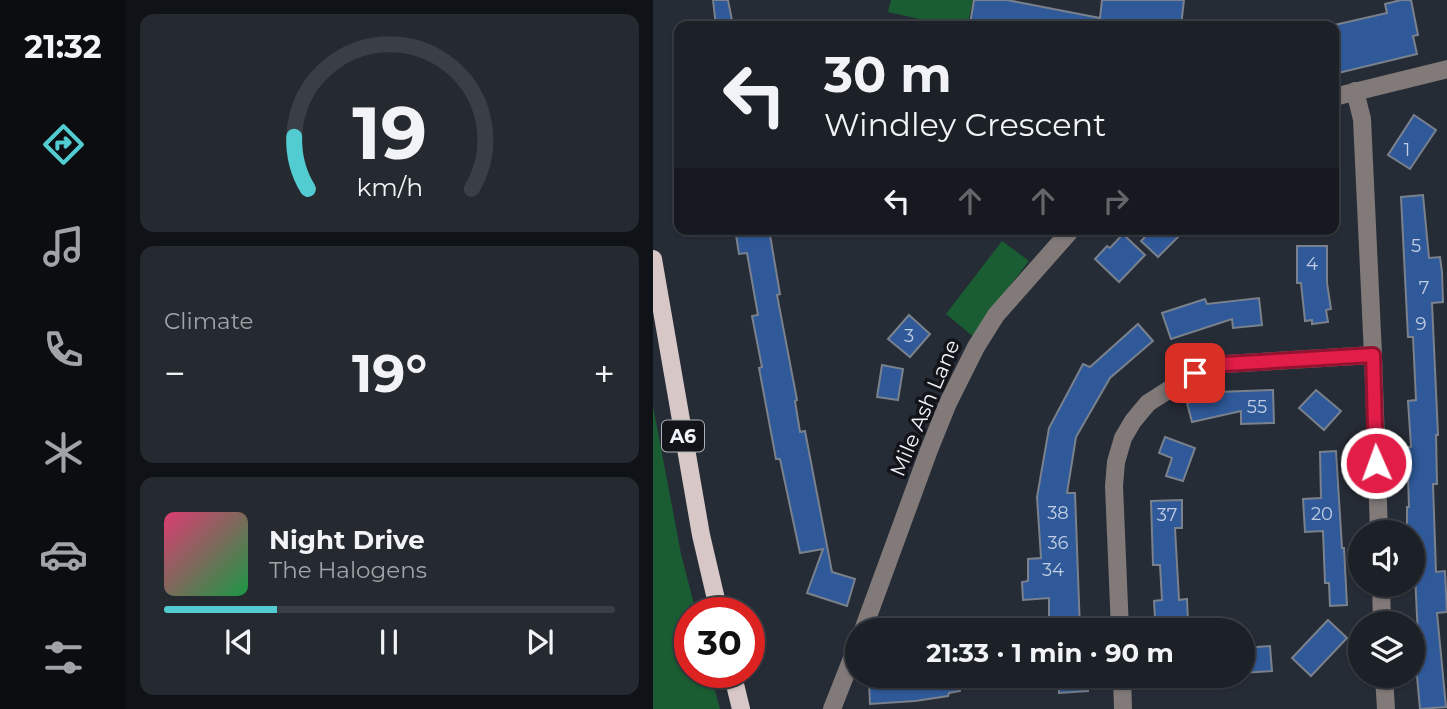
<!DOCTYPE html>
<html lang="en">
<head>
<meta charset="utf-8">
<style>
	:root { --surface:#1c2128; --page:#252930; --text:#f1f3f6; --muted:#a0a3a8; --line:#3a3e45; --accent:#52ccd1 }
	body { margin:0; font-family:Montserrat,sans-serif; background:var(--page); color:var(--text); height:100vh; display:flex; flex-direction:column; font-size:26px; white-space:nowrap }
	* { box-sizing:border-box; margin:0 }
	p { font-size:23px; color:var(--muted) }
	.icon { flex:none; width:38px; height:38px; fill:none; stroke:currentColor; stroke-width:2; stroke-linecap:round; stroke-linejoin:round }
	.map { position:relative; flex:1; overflow:hidden }
	.side { display:flex; flex-direction:column; gap:14px; padding:14px; background:#0f1216; width:527px }
	.side>* { flex:none }
	.guide { position:absolute; left:21px; top:21px; width:665px; height:214px; border-radius:14px; box-shadow:0 2px 5px #0004,0 0 0 2px var(--line); background:#1c2128; color:var(--text); overflow:hidden }
	.fabs { position:absolute; left:695px; top:520px; display:grid; gap:14px }
	.fabs a { display:grid; place-items:center; width:77px; height:77px; border-radius:50%; background:var(--surface); box-shadow:0 2px 5px #0004,0 0 0 2px var(--line); font-size:35px }
	.speed { position:absolute; left:21px; top:597px; display:flex; gap:14px; font-size:35px; font-weight:700; text-align:center }
	.speed>* { display:grid; place-content:center; width:91px; height:91px; border-radius:50%; background:var(--surface); box-shadow:0 2px 5px #0004,0 0 0 2px var(--line); line-height:1 }
	.speed .limit { border:10px solid #d22; background:#fff; color:#111 }
	.pin { position:absolute; display:grid; place-items:center; width:60px; height:60px; color:#fff; margin:-30px; border-radius:14px; box-shadow:0 4px 10px #0006 }
	.me { position:absolute; width:77px; margin:-38px; rotate:358deg; stroke-linejoin:round; filter:drop-shadow(0 0 5px #0008) }
	.turn { display:flex; align-items:center; gap:24px; height:147px; padding:0 35px; font-size:32px }
	.turn .icon { width:91px; height:91px; stroke-width:2.5 }
	.turn b { display:block; font-size:49px; line-height:60px }
	.lanes { display:flex; align-items:center; height:66px; padding:0 35px; background:#0003; justify-content:center; gap:35px; direction:ltr }
	.lanes .off { opacity:.35 }
	.big { font-size:52px; font-weight:700; line-height:1.1 }
	.side .widget { flex:1; display:flex; flex-direction:column; justify-content:center; gap:10px; min-width:0; padding:0 24px; border-radius:14px; background:var(--page) }
	.side .dial { align-items:center; gap:0 }
	.dial svg { height:182px; overflow:visible; fill:none; stroke:var(--line); stroke-width:7; stroke-linecap:round; text-anchor:middle }
	.dial text { fill:var(--text); stroke:none }
	.song { display:flex; align-items:center; gap:21px }
	.cover { width:84px; height:84px; border-radius:10px; background:linear-gradient(135deg,hsl(340 70% 55%),hsl(140 70% 35%)) }
	.played { height:7px; border-radius:4px; background:linear-gradient(90deg,var(--accent) 25%,var(--line) 25%) }
	.keys { display:flex; justify-content:space-around; direction:ltr }
	.heat { display:flex; justify-content:space-between; align-items:center; font-size:38px; direction:ltr }
	.trip { position:absolute; left:192px; top:618px; width:410px; height:70px; border-radius:35px; background:var(--surface); box-shadow:0 2px 5px #0004,0 0 0 2px var(--line); font-weight:700; line-height:70px; text-align:center }
	main { display:flex; flex:1; min-height:0 }
	.tabs { display:flex; flex-direction:column; width:126px; justify-content:space-around; align-items:center; background:#0b0d10; color:var(--muted) }
	.tabs .icon { width:49px; height:49px }
	.tabs .selected { color:var(--accent) }
	.tabs b { font-size:32px; color:var(--text) }
	.map>svg:first-child { display:block }
	.green { fill:#1a5d33 }
	.building { fill:#2f5999; stroke:#79818d; stroke-width:2 }
	.lines { fill:none; stroke-linecap:round; stroke-linejoin:round }
	.minor { stroke:#817a79; stroke-width:18 }
	.major { stroke:#d7c8c7; stroke-width:18 }
	.route-casing { stroke:#92132f; stroke-width:18 }
	.route { stroke:#e11d48; stroke-width:12 }
	.labels { text-anchor:middle; stroke-width:7; stroke-linejoin:round; paint-order:stroke }
	.number-label { font-size:18px; fill:#c0cde2 }
	.shield { fill:#121419; stroke:#adb1b7; stroke-width:2 }
	.shield-label { font-size:19px; font-weight:bold; fill:#f0f4fb }
	.street-label { font-size:21px; fill:#f0f4fb; stroke:#121419 }
</style>
</head>
<body>
<main>
<nav class="tabs">
<b>21:32</b>
<svg class="icon selected" aria-label="directions" viewBox="0 0 24 24"><path d="M12 3l9 9-9 9-9-9zM9 14v-3h6M13 9l2 2-2 2"/></svg>
<svg class="icon" aria-label="music" viewBox="0 0 24 24"><path d="M9 18V5l10-2v13"/><circle cx="6" cy="18" r="3"/><circle cx="16" cy="16" r="3"/></svg>
<svg class="icon" aria-label="phone" viewBox="0 0 24 24"><path d="M5 4h4l2 5-3 2q2 4 5 5l2-3 5 2v4C11 20 4 13 5 4z"/></svg>
<svg class="icon" aria-label="climate" viewBox="0 0 24 24"><path d="M12 3v18M4 7l16 10M4 17L20 7"/></svg>
<svg class="icon" aria-label="car" viewBox="0 0 24 24"><path d="M5 17H2v-5l4-1 3-4h7l3 4 3 1v5h-3M9 17h6M6 11h13"/><circle cx="7" cy="17" r="2"/><circle cx="17" cy="17" r="2"/></svg>
<svg class="icon" aria-label="filters" viewBox="0 0 24 24"><path d="M4 7h16M4 17h16"/><circle cx="9" cy="7" r="2"/><circle cx="15" cy="17" r="2"/></svg>
</nav>
<section class="side">
<div class="widget dial"><svg viewBox="0 0 100 80">
<path d="M14 69A42 42 0 1 1 86 69"/>
<path d="M14 69A42 42 0 0 1 8 46" stroke="#52ccd1"/>
<text x="50" y="56" font-size="32" font-weight="700">19</text>
<text x="50" y="72" font-size="11">km/h</text>
</svg></div>
<div class="widget"><p>Climate</p>
<div class="heat"><a>−</a><b class="big">19°</b><a>+</a></div>
</div>
<div class="widget">
<div class="song"><i class="cover"></i><div><b>Night Drive</b><p>The Halogens</p></div></div>
<div class="played"></div>
<div class="keys"><svg class="icon" aria-label="previous" viewBox="0 0 24 24"><path d="M18 5L8 12l10 7zM5 5v14"/></svg><svg class="icon" aria-label="pause" viewBox="0 0 24 24"><path d="M8 5v14M16 5v14"/></svg><svg class="icon" aria-label="next" viewBox="0 0 24 24"><path d="M6 5l10 7-10 7zM19 5v14"/></svg></div>
</div>
</section>
<div class="map">
<svg width="795" height="709" viewBox="0 0 795 709">
	<rect width="100%" height="100%" fill="#262c36"/>
	<g class="green">
		<path d="M238,0H320L314,26H298L235,12Z"/>
		<path d="M349,241L376,261L342,305L322,338L293,314Z"/>
		<path d="M0,406L28,554L43,612H37V672H57L67,709H0Z"/>
	</g>
	<g class="building">
		<path d="M60,0H75L80,26H63Z"/>
		<path d="M321,0H354L447,18L449,0H531L528,26H331L317,24Z"/>
		<path d="M748,0H758L765,35L760,36L764,54L681,74V25L734,13L732,4Z"/>
		<path d="M761,115L783,130L757,169L735,155Z"/>
		<path d="M770,195L776,258L787,257L789,272L790,302L779,303L785,435H783L784,484H780L783,572L792,571L794,612L784,613L793,707L767,709L764,676L760,677V637H765L760,532H754V507H756L754,447H758L755,401L763,400L760,337H755L748,197Z"/>
		<path d="M82,229H116L127,294L124,295L144,400L142,401L147,432L152,431L179,572L202,579L194,606L154,593L170,549L147,553L127,459H123L106,368L109,367L99,316L105,315L94,253L86,254Z"/>
		<path d="M500,229H533L505,257L488,241Z"/>
		<path d="M470,234L492,255L466,282L442,259L454,246L457,248Z"/>
		<path d="M644,246H674V283L678,309L673,310L675,322L659,324V320L652,321L648,283H644Z"/>
		<path d="M606,298L609,325L580,328L579,319L518,339L509,313L552,299L554,304Z"/>
		<path d="M256,315L277,334L257,357L235,339Z"/>
		<path d="M485,324L500,341L457,378L423,437L414,493H422L427,630H396V598L370,600L369,582L375,581V559L388,558L384,497L396,428L430,364L437,367Z"/>
		<path d="M229,365L250,369L245,400L224,397Z"/>
		<path d="M620,390L621,423L588,424V411L539,422L534,403L544,401L543,397L564,392Z"/>
		<path d="M663,390L688,411L671,430L646,408Z"/>
		<path d="M512,437L542,448L530,481L513,476L519,458L506,453Z"/>
		<path d="M683,451L689,548H691L694,605L677,606L676,583H672L670,531L652,532L650,499L668,498L667,452Z"/>
		<path d="M529,500V528H522L526,600L534,599L535,622H531V629L511,630L510,618H502L501,601L509,600L507,565H500L498,501Z"/>
		<path d="M675,620L694,638L658,676L639,658Z"/>
		<path d="M617,646L619,671L590,673V648Z"/>
		<path d="M223,676H305L307,691L296,693L295,696L262,701L217,704L216,681L224,680Z"/>
		<path d="M405,676H434L435,691L406,693Z"/>
	</g>
	<g class="lines">
		<g class="minor">
			<path d="M702,91L709,119L720,355L726,532"/>
			<path d="M681,97L795,69"/>
			<path d="M728,584L729,623"/>
			<path d="M210,630L276,450L295,403L323,347L343,315L419,229"/>
			<path d="M467,630L461,486L463,462L470,438L480,421L495,403L542,373L572,364L720,355"/>
			<path d="M469,676L470,709"/>
			<path d="M731,676L733,709"/>
			<path d="M179,709L205,643"/>
		</g>
		<g class="major">
			<path d="M0,259L48,535L66,612"/>
			<path d="M79,672L88,709"/>
		</g>
	</g>
	<g class="lines">
		<g class="route-casing">
			<path id="route" d="M542,373L572,364L720,355L723,463"/>
		</g>
		<use href="#route" class="route"/>
	</g>
	<g class="labels">
		<g class="number-label">
			<text x="754" y="156">1</text>
			<text x="763" y="252">5</text>
			<text x="659" y="270">4</text>
			<text x="771" y="294">7</text>
			<text x="768" y="330">9</text>
			<text x="256" y="342">3</text>
			<text x="604" y="413">55</text>
			<text x="405" y="519">38</text>
			<text x="669" y="520">20</text>
			<text x="514" y="521">37</text>
			<text x="405" y="549">36</text>
			<text x="400" y="576">34</text>
		</g>
		<rect class="shield" x="9" y="420.5" width="42" height="31" rx="5"/>
		<g class="shield-label">
			<text x="30" y="443">A6</text>
		</g>
		<g class="street-label">
			<text transform="translate(272 408) rotate(-67)" y="7">Mile Ash Lane</text>
		</g>
	</g>
</svg>
<div class="fabs">
<a><svg class="icon" aria-label="sound" viewBox="0 0 24 24"><path d="M4 9h4l5-4v14l-5-4H4zM17 9q2 3 0 6"/></svg></a>
<a><svg class="icon" aria-label="layers" viewBox="0 0 24 24"><path d="M12 4l9 5-9 5-9-5zM3 14l9 5 9-5"/></svg></a>
</div>
<div class="speed"><div class="limit">30</div></div>
<div class="pin" style="left:542px;top:373px;background:#d93025"><svg class="icon" aria-label="arrive" viewBox="0 0 24 24"><path d="M6 21V4h12l-3 4 3 4H6"/></svg></div>
<svg class="me" style="left:723px;top:463px" viewBox="-20 -20 40 40"><circle r="17" fill="#e11d48" stroke="#fff" stroke-width="3"/><path d="M0-11L8 9 0 5-8 9z" fill="#fff"/></svg>
<div class="trip">21:33 · 1 min · 90 m</div>
<div class="guide">
<div class="turn"><svg class="icon" aria-label="left" viewBox="0 0 24 24"><path d="M17 20v-9H6M10 6l-5 5 5 5"/></svg><div><b>30 m</b>Windley Crescent</div></div>
<div class="lanes"><svg class="icon" aria-label="left" viewBox="0 0 24 24"><path d="M17 20v-9H6M10 6l-5 5 5 5"/></svg><svg class="icon off" aria-label="ahead" viewBox="0 0 24 24"><path d="M12 20V5M6 11l6-6 6 6"/></svg><svg class="icon off" aria-label="ahead" viewBox="0 0 24 24"><path d="M12 20V5M6 11l6-6 6 6"/></svg><svg class="icon off" aria-label="right" viewBox="0 0 24 24"><path d="M7 20v-9h11M14 6l5 5-5 5"/></svg></div>
</div>
</div>
</main>
</body>
</html>
